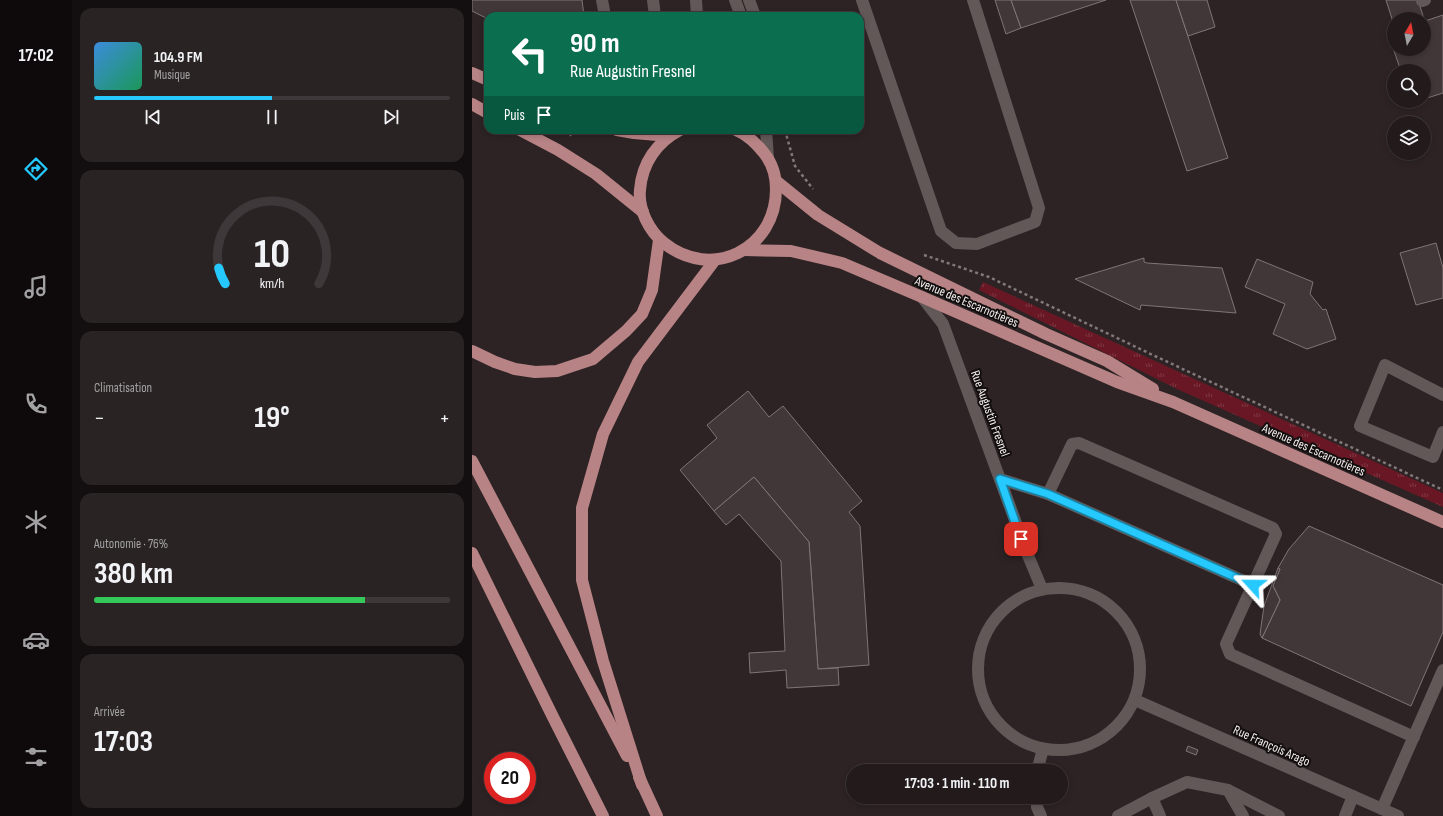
<!DOCTYPE html>
<html lang="fr">
<head>
<meta charset="utf-8">
<style>
	:root { --surface:#221a1b; --page:#2a2324; --text:#f1f3f6; --muted:#a2a1a3; --line:#3f383a; --accent:#25c9fe }
	body { margin:0; font-family:"Sofia Sans Condensed",sans-serif; background:var(--page); color:var(--text); height:100vh; display:flex; flex-direction:column; font-size:15px; white-space:nowrap }
	* { box-sizing:border-box; margin:0 }
	p { font-size:13px; color:var(--muted) }
	.icon { flex:none; width:22px; height:22px; fill:none; stroke:currentColor; stroke-width:2; stroke-linecap:round; stroke-linejoin:round }
	.map { position:relative; flex:1; overflow:hidden }
	.details { display:flex; flex-direction:column; gap:8px; padding:8px; background:#130e0f; width:400px }
	.details>* { flex:none }
	.banner { position:absolute; left:12px; top:12px; width:380px; height:122px; border-radius:12px; box-shadow:0 2px 6px #0003,0 0 0 1px var(--line); background:#0b6e4f; color:#fff; overflow:hidden }
	.needle { width:26px; rotate:10deg }
	.controls { position:absolute; left:915px; top:12px; display:grid; gap:8px }
	.controls a { display:grid; place-items:center; width:44px; height:44px; border-radius:50%; background:var(--surface); box-shadow:0 2px 6px #0003,0 0 0 1px var(--line); font-size:20px }
	.speed { position:absolute; left:12px; top:752px; display:flex; gap:8px; font-size:20px; font-weight:700; text-align:center }
	.speed>* { display:grid; place-content:center; width:52px; height:52px; border-radius:50%; background:var(--surface); box-shadow:0 2px 6px #0003,0 0 0 1px var(--line); line-height:1 }
	.speed .limit { border:6px solid #d22; background:#fff; color:#111 }
	.pin { position:absolute; display:grid; place-items:center; width:34px; height:34px; color:#fff; margin:-17px; border-radius:8px; box-shadow:0 2px 6px #0006 }
	.me { position:absolute; width:44px; margin:-22px; rotate:294deg; stroke-linejoin:round; filter:drop-shadow(0 0 3px #0008) }
	.turn { display:flex; align-items:center; gap:14px; height:84px; padding:0 20px; font-size:18px }
	.turn .icon { width:52px; height:52px; stroke-width:2.5 }
	.turn b { display:block; font-size:28px; line-height:34px }
	.then { display:flex; align-items:center; height:38px; padding:0 20px; background:#0003; gap:8px; font-size:15px }
	.big { font-size:30px; font-weight:700; line-height:1.1 }
	.details .tile { flex:1; display:flex; flex-direction:column; justify-content:center; gap:6px; min-width:0; padding:0 14px; border-radius:12px; background:var(--page) }
	.details .dial { align-items:center; gap:0 }
	.dial svg { height:104px; overflow:visible; fill:none; stroke:var(--line); stroke-width:7; stroke-linecap:round; text-anchor:middle }
	.dial text { fill:var(--text); stroke:none }
	.song { display:flex; align-items:center; gap:12px }
	.cover { width:48px; height:48px; border-radius:6px; background:linear-gradient(135deg,hsl(210 70% 55%),hsl(150 70% 35%)) }
	.played { height:4px; border-radius:2px; background:linear-gradient(90deg,var(--accent) 50%,var(--line) 50%) }
	.keys { display:flex; justify-content:space-around; direction:ltr }
	.heat { display:flex; justify-content:space-between; align-items:center; font-size:22px; direction:ltr }
	.charge { height:6px; border-radius:3px; background:linear-gradient(90deg,#34c759 76%,var(--line) 0) }
	.trip { position:absolute; left:374px; top:764px; width:222px; height:40px; border-radius:20px; background:var(--surface); box-shadow:0 2px 6px #0003,0 0 0 1px var(--line); font-weight:700; line-height:40px; text-align:center }
	main { display:flex; flex:1; min-height:0 }
	.menu { display:flex; flex-direction:column; width:72px; justify-content:space-around; align-items:center; background:#0e0a0b; color:var(--muted) }
	.menu .icon { width:28px; height:28px }
	.menu .current { color:var(--accent) }
	.menu b { font-size:18px; color:var(--text) }
	.map>svg:first-child { display:block }
	.grass { fill:url(#grass-tufts) }
	.building { fill:#423738; stroke:#807474 }
	.lines { fill:none; stroke-linecap:round; stroke-linejoin:round }
	.path { stroke:#817879; stroke-width:2.5; stroke-dasharray:3 3; stroke-linecap:butt }
	.minor { stroke:#635858; stroke-width:12 }
	.major { stroke:#b88385; stroke-width:12 }
	.route-casing { stroke:#1883a5; stroke-width:10 }
	.route { stroke:#25c9fe; stroke-width:7 }
	.labels { text-anchor:middle; stroke-width:4; stroke-linejoin:round; paint-order:stroke }
	.street-label { font-size:13px; fill:#f6efef; stroke:#120e0e }
</style>
</head>
<body>
<main>
<nav class="menu">
<b>17:02</b>
<svg class="icon current" aria-label="directions" viewBox="0 0 24 24"><path d="M12 3l9 9-9 9-9-9zM9 14v-3h6M13 9l2 2-2 2"/></svg>
<svg class="icon" aria-label="music" viewBox="0 0 24 24"><path d="M9 18V5l10-2v13"/><circle cx="6" cy="18" r="3"/><circle cx="16" cy="16" r="3"/></svg>
<svg class="icon" aria-label="phone" viewBox="0 0 24 24"><path d="M5 4h4l2 5-3 2q2 4 5 5l2-3 5 2v4C11 20 4 13 5 4z"/></svg>
<svg class="icon" aria-label="climate" viewBox="0 0 24 24"><path d="M12 3v18M4 7l16 10M4 17L20 7"/></svg>
<svg class="icon" aria-label="car" viewBox="0 0 24 24"><path d="M5 17H2v-5l4-1 3-4h7l3 4 3 1v5h-3M9 17h6M6 11h13"/><circle cx="7" cy="17" r="2"/><circle cx="17" cy="17" r="2"/></svg>
<svg class="icon" aria-label="filters" viewBox="0 0 24 24"><path d="M4 7h16M4 17h16"/><circle cx="9" cy="7" r="2"/><circle cx="15" cy="17" r="2"/></svg>
</nav>
<section class="details">
<div class="tile">
<div class="song"><i class="cover"></i><div><b>104.9 FM</b><p>Musique</p></div></div>
<div class="played"></div>
<div class="keys"><svg class="icon" aria-label="previous" viewBox="0 0 24 24"><path d="M18 5L8 12l10 7zM5 5v14"/></svg><svg class="icon" aria-label="pause" viewBox="0 0 24 24"><path d="M8 5v14M16 5v14"/></svg><svg class="icon" aria-label="next" viewBox="0 0 24 24"><path d="M6 5l10 7-10 7zM19 5v14"/></svg></div>
</div>
<div class="tile dial"><svg viewBox="0 0 100 80">
<path d="M14 69A42 42 0 1 1 86 69"/>
<path d="M14 69A42 42 0 0 1 9 57" stroke="#25c9fe"/>
<text x="50" y="56" font-size="32" font-weight="700">10</text>
<text x="50" y="72" font-size="11">km/h</text>
</svg></div>
<div class="tile"><p>Climatisation</p>
<div class="heat"><a>−</a><b class="big">19°</b><a>+</a></div>
</div>
<div class="tile"><p>Autonomie · 76%</p><b class="big">380 km</b><div class="charge"></div></div>
<div class="tile"><p>Arrivée</p><b class="big">17:03</b></div>
</section>
<div class="map">
<svg width="971" height="816" viewBox="0 0 971 816">
	<defs>
		<pattern id="grass-tufts" width="24" height="20" patternUnits="userSpaceOnUse"><rect width="24" height="20" fill="#691724"/><path d="M3 7l-1-3M5 7V3M7 7l1-3M15 17l-1-3M17 17v-4M19 17l1-3" fill="none" stroke="#7f3944"/></pattern>
	</defs>
	<rect width="100%" height="100%" fill="#2d2324"/>
	<path class="grass" d="M511,282L971,493V507L705,389L507,290Z"/>
	<g class="building">
		<path d="M0,0H110L112,16H16V19L0,11Z"/>
		<path d="M523,0H539L549,28L534,34Z"/>
		<path d="M539,0H634L549,28Z"/>
		<path d="M658,0H704L756,158L715,171Z"/>
		<path d="M704,0H735L743,27L716,36Z"/>
		<path d="M914,0H946L952,19H922V25Z"/>
		<path d="M971,15V93L952,99V71H929L916,34L922,32V49H952V19L953,21Z"/>
		<path d="M964,243L971,268V298L944,305L928,253Z"/>
		<path d="M672,258V262L675,263L750,268L764,313L669,305L668,310L603,279Z"/>
		<path d="M785,259L841,282L838,294L851,310L854,309L864,339L835,349L801,334L813,304L773,287Z"/>
		<path d="M276,391L297,417L311,406L390,501L377,512L388,526L397,665L346,669L337,542L282,477L242,511L208,470L245,438L235,425Z"/>
		<path d="M282,477L337,542L346,669L366,668L367,685L315,688L314,670L278,673L277,653L313,651L309,561L267,514L254,525L242,511Z"/>
		<path d="M837,526L971,585V632L939,706L790,638L808,600L801,586L808,569L806,568L817,549Z"/>
		<path d="M806,568L808,569L801,586L808,600L790,638L788,634L792,606Z"/>
		<path d="M716,746L726,750L724,755L714,751Z"/>
	</g>
	<g class="lines">
		<g class="path">
			<path d="M87,130L98,135L103,130"/>
			<path d="M313,130L323,166L341,189"/>
			<path d="M452,255L517,277L685,357L971,490"/>
		</g>
		<g class="minor">
			<path d="M130,0L133,16"/>
			<path d="M181,0L183,16"/>
			<path d="M224,0L225,16"/>
			<path d="M263,0L269,16"/>
			<path d="M277,0L283,16"/>
			<path d="M390,0L469,231L484,243L505,244L563,222L567,208L501,0"/>
			<path d="M950,1L953,0"/>
			<path d="M294,130L296,158"/>
			<path d="M450,297L471,324L555,553L570,589"/>
			<path d="M971,395L913,365L888,426L961,457L971,432"/>
			<path d="M528,479L576,494"/>
			<path d="M781,585L576,494L600,444L607,443L801,528L804,534L754,644L758,654L942,737"/>
			<circle cx="587" cy="669" r="81"/>
			<path d="M663,700L926,816"/>
			<path d="M565,771L571,749"/>
			<path d="M756,790L807,816"/>
			<path d="M565,797V807L569,816"/>
			<path d="M680,798L688,816"/>
			<path d="M910,809L971,670"/>
			<path d="M646,816L680,798L715,782L756,790L771,816"/>
			<path d="M873,816L881,796"/>
		</g>
		<g class="major">
			<path d="M0,73L16,80"/>
			<path d="M0,104L16,113"/>
			<path d="M48,130L86,150L124,174L171,212"/>
			<path d="M145,130L162,133L197,136"/>
			<path d="M208,130C185,142 170,163 168,190C166,209 177,231 192,243C239,281 304,250 304,189C304,176 300,163 292,153C284,143 276,135 264,130"/>
			<path d="M304,181L346,215L408,253L574,334L635,361L681,389"/>
			<path d="M272,250L319,251L370,263L450,297L645,382L701,402L971,522"/>
			<path d="M0,351L23,362L43,369L63,372L85,371L121,359L154,331L170,314L180,290L187,240"/>
			<path d="M0,461L155,756"/>
			<path d="M0,553L81,717L131,816"/>
			<path d="M167,777L185,816"/>
			<path d="M170,785L131,661L110,580V508L131,434L166,362L243,260"/>
		</g>
	</g>
	<g class="lines">
		<g class="route-casing">
			<path id="route" d="M549,539L528,479L576,494L781,585"/>
		</g>
		<use href="#route" class="route"/>
	</g>
	<g class="labels">
		<g class="street-label">
			<text transform="translate(495 301) rotate(23)" y="5">Avenue des Escarnotières</text>
			<text transform="translate(519 413) rotate(70)" y="5">Rue Augustin Fresnel</text>
			<text transform="translate(842 449) rotate(24)" y="5">Avenue des Escarnotières</text>
			<text transform="translate(800 745) rotate(24)" y="5">Rue François Arago</text>
		</g>
	</g>
</svg>
<div class="controls">
<a><svg class="needle" viewBox="-14 -14 28 28"><path d="M0-13l5 13h-10z" fill="#e53935"/><path d="M0 13l5-13h-10z" fill="#a2a1a3"/></svg></a>
<a><svg class="icon" aria-label="search" viewBox="0 0 24 24"><circle cx="10" cy="10" r="6"/><path d="M15 15l6 6"/></svg></a>
<a><svg class="icon" aria-label="layers" viewBox="0 0 24 24"><path d="M12 4l9 5-9 5-9-5zM3 14l9 5 9-5"/></svg></a>
</div>
<div class="speed"><div class="limit">20</div></div>
<div class="pin" style="left:549px;top:539px;background:#d93025"><svg class="icon" aria-label="arrive" viewBox="0 0 24 24"><path d="M6 21V4h12l-3 4 3 4H6"/></svg></div>
<svg class="me" style="left:781px;top:585px" viewBox="-20 -20 40 40"><path d="M0-17L14 15 0 8-14 15z" fill="#25c9fe" stroke="#fff" stroke-width="4"/></svg>
<div class="trip">17:03 · 1 min · 110 m</div>
<div class="banner">
<div class="turn"><svg class="icon" aria-label="left" viewBox="0 0 24 24"><path d="M17 20v-9H6M10 6l-5 5 5 5"/></svg><div><b>90 m</b>Rue Augustin Fresnel</div></div>
<div class="then">Puis<svg class="icon" aria-label="arrive" viewBox="0 0 24 24"><path d="M6 21V4h12l-3 4 3 4H6"/></svg></div>
</div>
</div>
</main>
</body>
</html>
